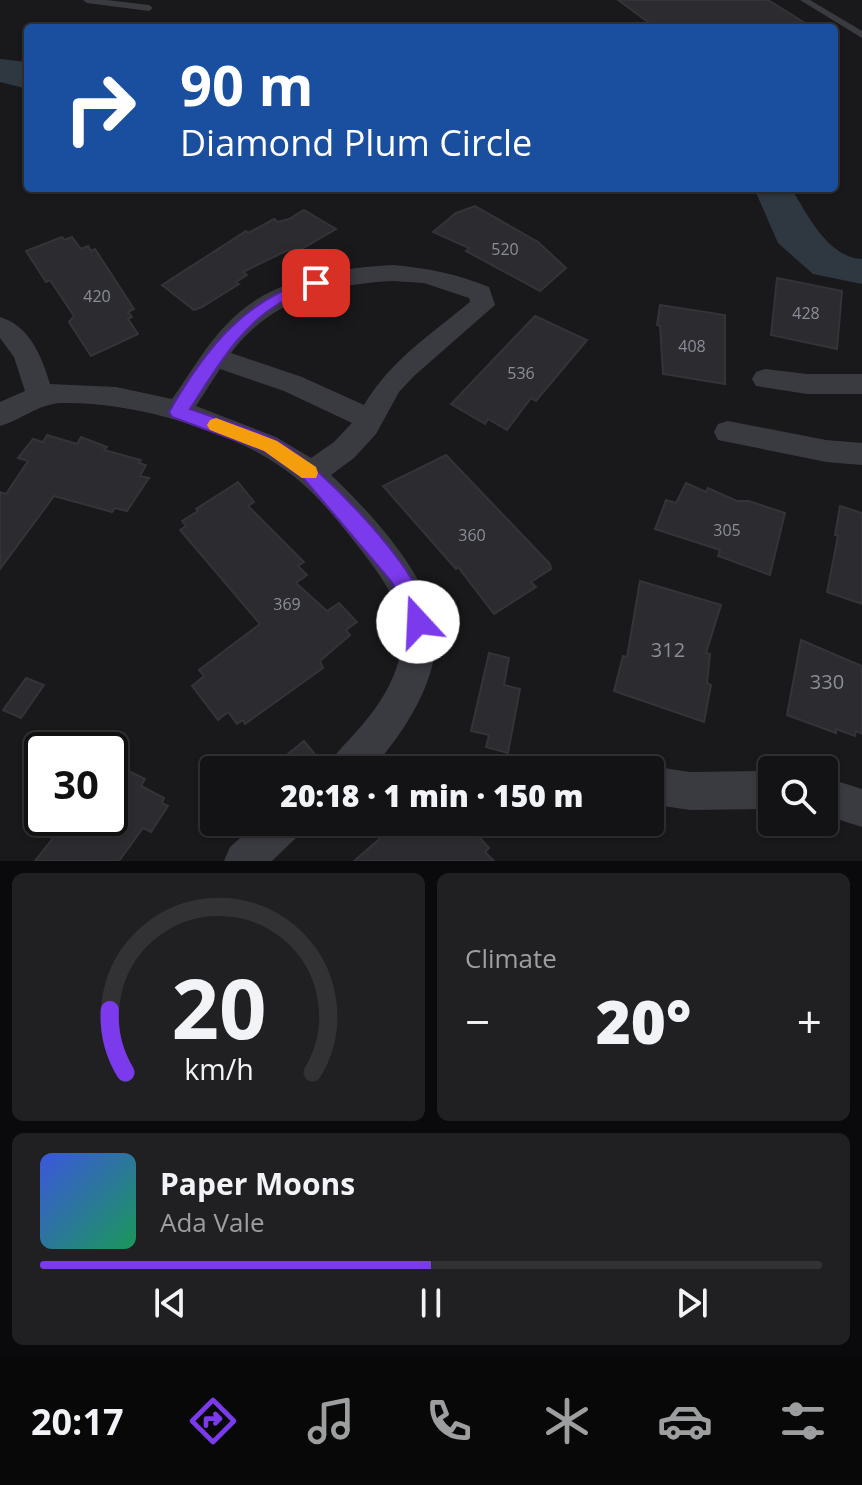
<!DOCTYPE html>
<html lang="en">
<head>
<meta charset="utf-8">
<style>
	:root { --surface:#131315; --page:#202022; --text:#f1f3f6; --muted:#9d9ea0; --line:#323234; --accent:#7c3aed }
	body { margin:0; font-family:"Open Sans",sans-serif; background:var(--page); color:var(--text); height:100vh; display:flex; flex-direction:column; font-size:30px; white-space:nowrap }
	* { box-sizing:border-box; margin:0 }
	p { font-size:26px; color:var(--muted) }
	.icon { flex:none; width:44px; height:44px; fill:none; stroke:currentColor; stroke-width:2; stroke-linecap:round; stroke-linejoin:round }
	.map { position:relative; height:861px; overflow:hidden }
	.panel { display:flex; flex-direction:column; gap:12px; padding:12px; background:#0a0a0c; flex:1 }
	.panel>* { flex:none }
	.guide { position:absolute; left:24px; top:24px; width:814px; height:168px; border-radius:8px; box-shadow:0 2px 6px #0004,0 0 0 2px var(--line); background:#1a4fa0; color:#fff; overflow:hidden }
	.fabs { position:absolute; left:758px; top:756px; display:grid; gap:16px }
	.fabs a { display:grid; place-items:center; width:80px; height:80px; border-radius:8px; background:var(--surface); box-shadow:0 2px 6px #0004,0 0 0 2px var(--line); font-size:40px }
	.speed { position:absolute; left:24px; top:732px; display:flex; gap:16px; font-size:40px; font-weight:700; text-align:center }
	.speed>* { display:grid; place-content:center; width:104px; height:104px; border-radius:50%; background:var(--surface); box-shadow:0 2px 6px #0004,0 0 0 2px var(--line); line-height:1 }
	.speed .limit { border:4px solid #111; border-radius:12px; background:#fff; color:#111 }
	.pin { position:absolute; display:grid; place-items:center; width:68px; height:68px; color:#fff; margin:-34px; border-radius:16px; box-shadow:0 4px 12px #0006 }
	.me { position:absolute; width:88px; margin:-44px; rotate:340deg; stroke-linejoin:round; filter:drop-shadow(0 0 6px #0008) }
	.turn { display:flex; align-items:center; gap:28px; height:168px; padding:0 24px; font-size:36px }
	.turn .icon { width:104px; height:104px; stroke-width:2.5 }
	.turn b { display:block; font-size:56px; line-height:68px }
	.big { font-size:60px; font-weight:800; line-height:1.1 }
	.panel .tile { flex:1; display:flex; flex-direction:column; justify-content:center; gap:12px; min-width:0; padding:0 28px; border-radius:12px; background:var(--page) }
	.panel .dial { align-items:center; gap:0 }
	.dial svg { height:208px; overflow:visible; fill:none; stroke:var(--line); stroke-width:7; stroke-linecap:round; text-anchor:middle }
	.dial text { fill:var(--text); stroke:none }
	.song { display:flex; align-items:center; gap:24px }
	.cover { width:96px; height:96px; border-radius:12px; background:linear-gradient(135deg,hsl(230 70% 55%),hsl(150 70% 35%)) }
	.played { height:8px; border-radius:4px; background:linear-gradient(90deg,var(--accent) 50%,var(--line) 50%) }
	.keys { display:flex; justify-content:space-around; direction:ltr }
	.heat { display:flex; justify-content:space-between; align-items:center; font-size:44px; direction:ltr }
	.panel .tiles { flex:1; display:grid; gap:12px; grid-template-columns:1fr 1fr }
	.tile:last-child { grid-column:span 2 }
	.trip { position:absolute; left:200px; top:756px; width:464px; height:80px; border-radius:8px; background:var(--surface); box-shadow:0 2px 6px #0004,0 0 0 2px var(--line); font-weight:800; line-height:80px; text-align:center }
	.tab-bar { display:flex; height:128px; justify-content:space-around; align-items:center; background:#080808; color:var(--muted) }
	.tab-bar .icon { width:56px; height:56px }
	.tab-bar .selected { color:var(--accent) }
	.tab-bar b { font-size:36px; color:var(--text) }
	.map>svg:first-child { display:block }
	.water { fill:#2f3840 }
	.building { fill:#2c2c30; stroke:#333338; stroke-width:2 }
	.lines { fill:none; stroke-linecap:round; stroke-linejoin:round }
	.lane { fill:#3a3b41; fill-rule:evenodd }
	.street { fill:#3a3b41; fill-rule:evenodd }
	.route { fill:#7c3aed; stroke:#51269a; stroke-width:2 }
	.slow { fill:#f59e0b }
	.labels { text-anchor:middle; stroke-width:8; stroke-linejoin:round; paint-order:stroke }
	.number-label { font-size:16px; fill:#8b8e98 }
	.near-number-label { font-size:20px; fill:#8b8e98 }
</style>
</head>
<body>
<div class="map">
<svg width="862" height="861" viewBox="0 0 862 861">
	<rect width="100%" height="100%" fill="#19191c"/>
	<g class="water">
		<path d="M0,59L28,62V89L0,82Z"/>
		<path d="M754,188H791C808,215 827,257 862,259V284L813,274L778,243Z"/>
	</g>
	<g class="building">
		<path d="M618,0H768L813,28H722L702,25L665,28L655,27Z"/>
		<path d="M475,206L538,242L566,268L540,291L466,251L469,248L433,232L456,213Z"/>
		<path d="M304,210L336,229L293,254L288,250L243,272L247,275L236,282L239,284L202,307L194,310L162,285L246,231L248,233L274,219L278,222L289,219Z"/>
		<path d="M62,237L64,240L72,237L81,249L88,246L91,251L95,249L134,309L128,312L132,317L128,319L138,334L91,356L69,322L74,316L50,280L46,282L26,251Z"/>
		<path d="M777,278L842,291L837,349L771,335Z"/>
		<path d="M660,305L725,315V384L663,374L660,326L657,325Z"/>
		<path d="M535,316L587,340L536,401L531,398L507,430L488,419L485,424L451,404Z"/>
		<path d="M47,435L77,444L81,437L107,447L104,450L141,460L139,463L146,465L140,476L149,478L127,511L115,508L112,512L54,496L0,569V492L6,494L28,461L18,458L33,439L43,442Z"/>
		<path d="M446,455L550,564L551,569L531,582L536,587L494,614L458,567L456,569L383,486Z"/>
		<path d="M238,482L254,502L248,506L304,562L298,566L307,575L296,583L327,611L339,603L357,622L346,630L350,635L320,661L323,668L245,724L243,720L237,724L228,712L218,720L192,686L204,676L199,670L260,624L180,530L186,526L182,521L198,511L196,509Z"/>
		<path d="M686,483L706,492L708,488L737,501H749L785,513L770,575L718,556L720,550L655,529L666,500L676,503Z"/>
		<path d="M840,506L862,513V604L827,592L838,536L835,535Z"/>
		<path d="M640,581L721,605L706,653L710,654L707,683L711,685L704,722L614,691L623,656L627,657Z"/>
		<path d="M801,640L862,666V734L856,731L855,736L836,729V733L787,715Z"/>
		<path d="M489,653L509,658L504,685L520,689L508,753L486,747L489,735L471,731Z"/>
		<path d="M26,678L44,685L21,718L3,710Z"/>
		<path d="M304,741L325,767L324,770H268Z"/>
		<path d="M110,762L145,779L141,786L164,798L162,803L168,806L151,832L143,828L119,861H35L69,818H110Z"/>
		<path d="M399,822H466L489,848L485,852L494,861H354Z"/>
	</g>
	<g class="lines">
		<g class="lane">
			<path d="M83,0H107L149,5L153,8L149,11L87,3Z"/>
			<path d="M800,0H810L862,31V38Z"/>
		</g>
		<g class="street">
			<path d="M393,265C427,268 457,274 489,287L495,305L414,376L399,392L376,434L354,458L331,475C368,510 423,569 434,620C445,673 404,733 371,770H327C333,754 345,745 356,732C379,707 399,676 402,642C404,608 384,580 364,554C340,523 314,489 281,467C226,428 128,401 62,403C37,404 22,420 0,426V402L25,391L14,357L0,338V317C30,326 42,357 50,384L116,387L172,399C190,374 205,346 227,324C269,279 334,268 393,265ZM393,281L424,283L469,298L470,302C430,335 391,360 364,405L302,377L231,353C271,300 329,284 393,281ZM220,369L284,391L352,423L334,442L311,458L276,437L196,406Z"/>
			<path d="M765,369L807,374H862V394H807L756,386L752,379L756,372Z"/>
			<path d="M728,421L826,440L862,443V465L826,462L718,440L714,432L718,424Z"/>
			<path d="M650,766L690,772L772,771V809L690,810L650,804V770H641Z"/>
			<path d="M824,777L862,789V827L824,815Z"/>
			<path d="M258,822H305L299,835L272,861H224L230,847Z"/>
		</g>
	</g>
	<path class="route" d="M316,278L322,280V287C308,292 293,296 280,303C239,327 215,371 190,409C218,419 249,427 276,440C312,457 444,589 426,629L418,632L411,629L402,599L391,581L304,479L264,451L172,417L169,412C205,349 244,299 316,278Z"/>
	<path class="slow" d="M216,418L277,441L316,467L318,473L316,478H302L264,451L210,430L207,425L210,420Z"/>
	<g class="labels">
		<g class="number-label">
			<text x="505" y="255">520</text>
			<text x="97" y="302">420</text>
			<text x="806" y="319">428</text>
			<text x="692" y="352">408</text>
			<text x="521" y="379">536</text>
			<text x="727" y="536">305</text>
			<text x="472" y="541">360</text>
			<text x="287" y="610">369</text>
		</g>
		<g class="near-number-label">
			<text x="668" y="657">312</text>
			<text x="827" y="689">330</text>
		</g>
	</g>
</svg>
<div class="fabs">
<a><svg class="icon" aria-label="search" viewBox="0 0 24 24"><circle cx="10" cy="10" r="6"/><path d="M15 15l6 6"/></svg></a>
</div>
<div class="speed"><div class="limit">30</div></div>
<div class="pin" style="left:316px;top:283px;background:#d93025"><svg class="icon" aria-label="arrive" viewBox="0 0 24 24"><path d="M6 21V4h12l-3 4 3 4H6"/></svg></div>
<svg class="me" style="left:418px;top:622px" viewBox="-20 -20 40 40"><circle r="19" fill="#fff"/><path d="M0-13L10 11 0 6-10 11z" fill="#7c3aed"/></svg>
<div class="trip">20:18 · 1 min · 150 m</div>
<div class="guide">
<div class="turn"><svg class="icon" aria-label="right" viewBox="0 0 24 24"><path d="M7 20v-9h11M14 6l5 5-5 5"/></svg><div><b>90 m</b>Diamond Plum Circle</div></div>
</div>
</div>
<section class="panel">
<div class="tiles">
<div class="tile dial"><svg viewBox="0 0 100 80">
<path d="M14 69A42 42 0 1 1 86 69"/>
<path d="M14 69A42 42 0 0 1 8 45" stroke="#7c3aed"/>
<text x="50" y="56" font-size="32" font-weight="700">20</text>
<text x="50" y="72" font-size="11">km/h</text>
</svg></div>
<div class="tile"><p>Climate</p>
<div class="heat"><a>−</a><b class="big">20°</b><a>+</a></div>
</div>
<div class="tile">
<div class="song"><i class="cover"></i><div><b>Paper Moons</b><p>Ada Vale</p></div></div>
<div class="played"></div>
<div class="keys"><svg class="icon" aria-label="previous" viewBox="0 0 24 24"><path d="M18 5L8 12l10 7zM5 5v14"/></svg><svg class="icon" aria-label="pause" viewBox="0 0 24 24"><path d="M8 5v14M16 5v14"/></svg><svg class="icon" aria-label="next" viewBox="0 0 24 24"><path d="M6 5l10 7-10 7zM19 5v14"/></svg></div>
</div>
</div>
</section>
<nav class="tab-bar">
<b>20:17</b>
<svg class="icon selected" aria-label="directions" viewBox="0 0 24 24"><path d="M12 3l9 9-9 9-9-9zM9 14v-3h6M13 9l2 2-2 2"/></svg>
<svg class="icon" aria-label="music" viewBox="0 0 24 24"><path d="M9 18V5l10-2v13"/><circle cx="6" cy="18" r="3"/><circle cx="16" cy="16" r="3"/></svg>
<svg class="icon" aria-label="phone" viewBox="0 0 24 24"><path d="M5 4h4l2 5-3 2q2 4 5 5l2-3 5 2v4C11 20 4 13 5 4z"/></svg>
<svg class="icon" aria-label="climate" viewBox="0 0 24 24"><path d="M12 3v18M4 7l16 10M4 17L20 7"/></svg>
<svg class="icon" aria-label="car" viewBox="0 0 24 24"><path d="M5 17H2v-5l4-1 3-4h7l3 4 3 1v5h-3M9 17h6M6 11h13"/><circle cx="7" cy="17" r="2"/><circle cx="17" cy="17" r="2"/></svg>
<svg class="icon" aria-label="filters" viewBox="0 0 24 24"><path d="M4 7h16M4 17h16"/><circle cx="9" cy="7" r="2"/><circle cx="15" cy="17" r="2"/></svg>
</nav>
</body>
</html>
